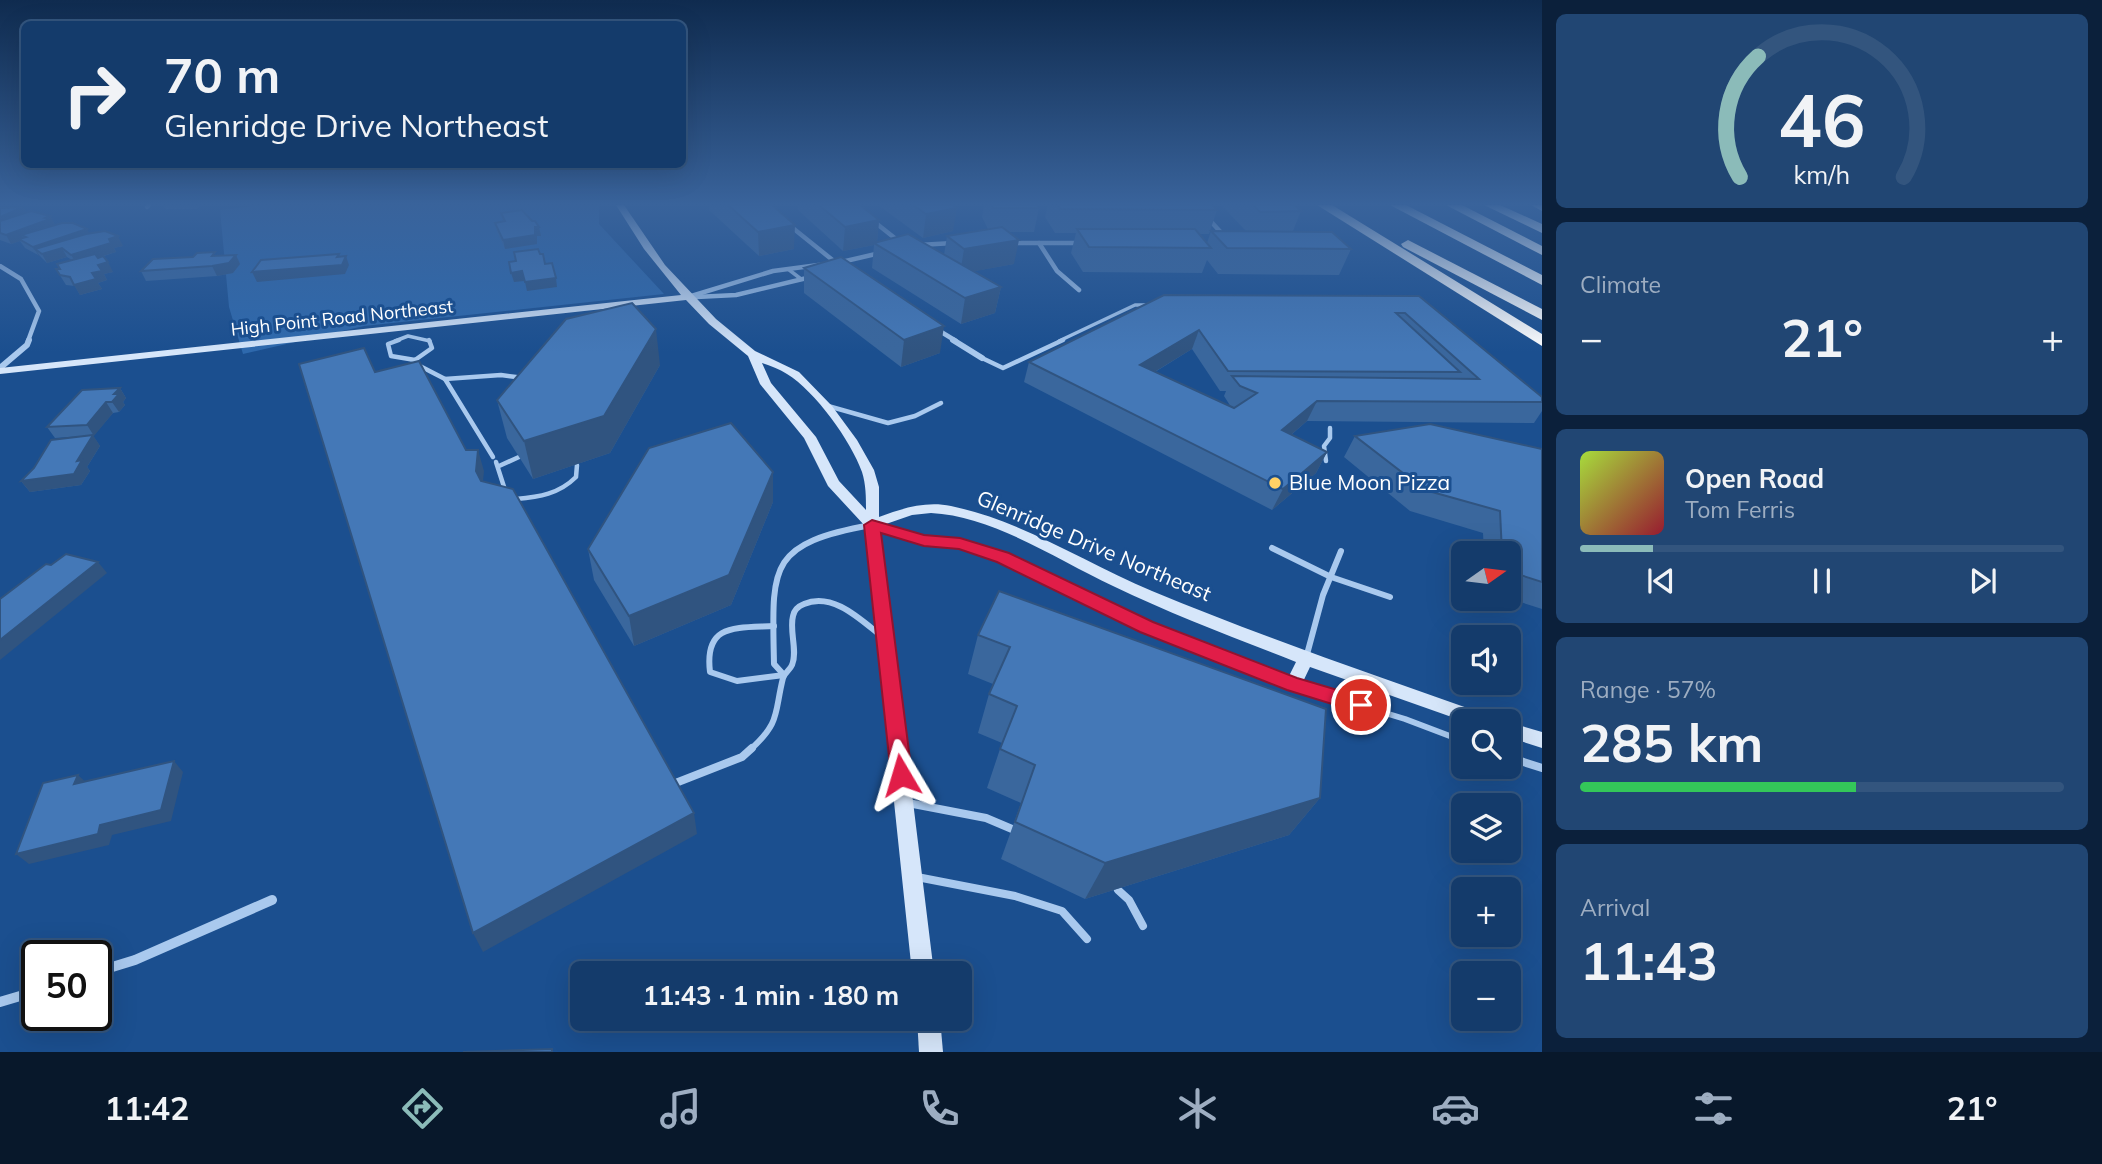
<!DOCTYPE html>
<html lang="en">
<head>
<meta charset="utf-8">
<style>
	:root { --surface:#143b6b; --page:#214673; --text:#f1f3f6; --muted:#9dadc1; --line:#33557e; --accent:#8bbbb9 }
	body { margin:0; font-family:Mulish,sans-serif; background:var(--page); color:var(--text); height:100vh; display:flex; flex-direction:column; font-size:26px; white-space:nowrap }
	* { box-sizing:border-box; margin:0 }
	p { font-size:23px; color:var(--muted) }
	.icon { flex:none; width:38px; height:38px; fill:none; stroke:currentColor; stroke-width:2; stroke-linecap:round; stroke-linejoin:round }
	.map { position:relative; flex:1; overflow:hidden }
	.side { display:flex; flex-direction:column; gap:14px; padding:14px; background:#0b203b; width:560px }
	.side>* { flex:none }
	.guide { position:absolute; left:21px; top:21px; width:665px; height:147px; border-radius:10px; box-shadow:0 7px 28px #0002,0 0 0 2px var(--line); background:#143b6b; color:var(--text); overflow:hidden }
	.needle { width:46px; rotate:76deg }
	.fabs { position:absolute; left:1451px; top:541px; display:grid; gap:14px }
	.fabs a { display:grid; place-items:center; width:70px; height:70px; border-radius:10px; background:var(--surface); box-shadow:0 7px 28px #0002,0 0 0 2px var(--line); font-size:35px }
	.speed { position:absolute; left:21px; top:940px; display:flex; gap:14px; font-size:35px; font-weight:700; text-align:center }
	.speed>* { display:grid; place-content:center; width:91px; height:91px; border-radius:50%; background:var(--surface); box-shadow:0 7px 28px #0002,0 0 0 2px var(--line); line-height:1 }
	.speed .limit { border:4px solid #111; border-radius:10px; background:#fff; color:#111 }
	.pin { position:absolute; display:grid; place-items:center; width:60px; height:60px; color:#fff; margin:-30px; border:4px solid #fff; border-radius:50%; box-shadow:0 2px 7px #0007 }
	.me { position:absolute; width:77px; margin:-38px; rotate:353deg; stroke-linejoin:round; filter:drop-shadow(0 0 5px #0008) }
	.turn { display:flex; align-items:center; gap:24px; height:147px; padding:0 28px; font-size:32px }
	.turn .icon { width:91px; height:91px; stroke-width:2.5 }
	.turn b { display:block; font-size:49px; line-height:60px }
	.big { font-size:52px; font-weight:700; line-height:1.1 }
	.side .widget { flex:1; display:flex; flex-direction:column; justify-content:center; gap:10px; min-width:0; padding:0 24px; border-radius:10px; background:var(--page) }
	.side .dial { align-items:center; gap:0 }
	.dial svg { height:182px; overflow:visible; fill:none; stroke:var(--line); stroke-width:7; stroke-linecap:round; text-anchor:middle }
	.dial text { fill:var(--text); stroke:none }
	.song { display:flex; align-items:center; gap:21px }
	.cover { width:84px; height:84px; border-radius:10px; background:linear-gradient(135deg,hsl(80 70% 55%),hsl(350 70% 35%)) }
	.played { height:7px; border-radius:4px; background:linear-gradient(90deg,var(--accent) 15%,var(--line) 15%) }
	.keys { display:flex; justify-content:space-around; direction:ltr }
	.heat { display:flex; justify-content:space-between; align-items:center; font-size:38px; direction:ltr }
	.charge { height:10px; border-radius:5px; background:linear-gradient(90deg,#34c759 57%,var(--line) 0) }
	.trip { position:absolute; left:570px; top:961px; width:402px; height:70px; border-radius:10px; background:var(--surface); box-shadow:0 7px 28px #0002,0 0 0 2px var(--line); font-weight:700; line-height:70px; text-align:center }
	.tabs { display:flex; height:112px; justify-content:space-around; align-items:center; background:#08182b; color:var(--muted) }
	.tabs .icon { width:49px; height:49px }
	.tabs .on { color:var(--accent) }
	.tabs b { font-size:32px; color:var(--text) }
	main { display:flex; flex:1; min-height:0 }
	.map>svg:first-child { display:block }
	.green { fill:#2e69ad }
	.lines { fill:none; stroke-linecap:round; stroke-linejoin:round }
	.lane-far3 { stroke:#a9c9ee; stroke-width:3.5 }
	.lane-far2 { stroke:#a9c9ee; stroke-width:4.5 }
	.lane-far1 { stroke:#a9c9ee; stroke-width:6 }
	.lane { stroke:#a9c9ee; stroke-width:8 }
	.street-far2 { stroke:#a9c9ee; stroke-width:4.5 }
	.street-far1 { stroke:#a9c9ee; stroke-width:6 }
	.street { stroke:#a9c9ee; stroke-width:10 }
	.secondary { fill:#d6e6fa; fill-rule:evenodd }
	.highway { fill:#fff; fill-rule:evenodd }
	.wall { fill:#3a679d; fill-rule:evenodd }
	.shaded-wall { fill:#305480 }
	.building { fill:#4478b7; stroke:#305480; stroke-width:2; fill-rule:evenodd }
	.route { fill:#e11d48; stroke:#92132f; stroke-width:2 }
	.poi-dot { fill:#ffd166; stroke:#1b4f8f; stroke-width:2.5 }
	.labels { text-anchor:middle; stroke-width:6; stroke-linejoin:round; paint-order:stroke }
	.far-street-label { font-size:18px; fill:#fff; stroke:#1b4f8f }
	.poi-label { font-size:21px; fill:#fff; stroke:#1b4f8f; text-anchor:start }
	.street-label { font-size:21px; fill:#fff; stroke:#1b4f8f }
</style>
</head>
<body>
<main>
<div class="map">
<svg width="1542" height="1052" viewBox="0 0 1542 1052">
	<rect width="100%" height="100%" fill="#1b4f8f"/>
	<path class="green" d="M262,205H599V224L664,294L364,326L243,354L229,307L220,210Z"/>
	<g class="lines">
		<g class="lane-far3">
			<path d="M788,269L801,279"/>
			<path d="M395,341L408,336L430,341"/>
			<path d="M1059,341L1135,305H1147"/>
		</g>
		<g class="lane-far2">
			<path d="M399,340L388,344L391,356L415,360"/>
			<path d="M982,358L1003,368L1063,340"/>
			<path d="M415,360L416,364L445,379L501,375L524,378"/>
			<path d="M415,360L432,348L429,340"/>
			<path d="M445,379L493,457"/>
			<path d="M828,406L888,423L915,416L941,403"/>
			<path d="M1326,461L1324,446L1330,438V428"/>
			<path d="M496,462L505,490"/>
			<path d="M499,466L519,457"/>
			<path d="M513,496L516,499C539,497 559,494 576,477L577,465"/>
		</g>
		<g class="lane-far1">
			<path d="M1272,548L1331,577L1390,597"/>
			<path d="M774,626C736,628 704,623 710,672L737,681L784,675"/>
			<path d="M1306,658L1323,595L1341,551"/>
			<path d="M784,675L774,664C772,566 767,544 871,525"/>
			<path d="M1296,686L1405,719L1463,741"/>
			<path d="M750,750C781,722 774,714 783,678C785,672 790,670 792,665C798,651 789,631 793,616C794,610 799,606 804,604C832,592 859,618 880,635"/>
		</g>
		<g class="lane">
			<path d="M1508,757L1542,768"/>
			<path d="M673,784L742,757L752,748"/>
			<path d="M908,803L986,818L1012,829"/>
			<path d="M917,877L1015,896L1062,911L1087,939"/>
			<path d="M1118,890L1129,900L1143,926"/>
		</g>
		<g class="street-far2">
			<path d="M1196,205L1226,238"/>
			<path d="M147,207L149,205"/>
			<path d="M872,220L901,243"/>
			<path d="M789,225L840,266"/>
			<path d="M1010,243H1082"/>
			<path d="M1039,243L1057,271L1079,290"/>
			<path d="M919,245L953,243"/>
			<path d="M837,263L880,253"/>
			<path d="M0,266L21,279L39,311L28,341"/>
			<path d="M688,297L773,271L826,264"/>
			<path d="M696,297L736,295L811,277"/>
			<path d="M938,330L956,341"/>
		</g>
		<g class="street-far1">
			<path d="M953,340L982,358"/>
			<path d="M0,368L27,345L29,340"/>
		</g>
		<g class="street">
			<path d="M96,972L135,960L272,900"/>
			<path d="M0,1002L37,991"/>
		</g>
		<g class="secondary">
			<path d="M616,205H624L665,265L716,319L755,351L799,372L832,406L857,440L874,470L879,487V517C903,508 926,501 951,506C1023,521 1085,563 1152,591C1263,637 1376,676 1490,716L1493,721H1463L1310,667L1299,690L1293,692L1141,631L998,562L959,549L924,546L880,532L934,973H912L865,526L828,486L804,438L760,384L748,356L709,324L686,300L0,374V368L681,295L644,249ZM762,363C771,366 779,369 787,374C815,391 851,441 862,472C866,485 866,497 866,510L839,481L816,437L771,383ZM931,513C993,516 1058,560 1113,586C1173,615 1235,638 1296,662L1289,676L1153,623L1008,554L960,539L924,536L886,524L912,515Z"/>
			<path d="M1508,722L1542,732V748L1508,737Z"/>
			<path d="M917,1018H940L943,1052H919Z"/>
		</g>
		<g class="highway">
			<path d="M1317,205H1332L1542,334V346Z"/>
			<path d="M1390,205H1406L1542,275V285Z"/>
			<path d="M1446,205H1462L1542,246V255Z"/>
			<path d="M1484,205H1500L1542,224V233Z"/>
			<path d="M1531,205H1542V211Z"/>
			<path d="M1408,240L1542,309V320L1403,247L1401,244Z"/>
		</g>
	</g>
	<g class="wall">
		<path d="M164,205H202L197,209H165Z"/>
		<path d="M709,205H772L794,249L759,256L709,210Z"/>
		<path d="M798,205H860L879,220L877,242L944,255L947,236L988,229L982,217L984,205H1038L1039,208L1034,232H1008L1014,264L974,271L1001,287L995,313L961,324L872,268L874,245L843,251L798,210Z"/>
		<path d="M878,205H953V231L923,238Z"/>
		<path d="M1048,205H1212L1217,210L1209,234H1199L1207,243L1211,231H1246L1221,205H1294L1301,211L1293,231L1351,249L1339,275L1218,274L1207,260L1202,273L1083,272L1071,253L1076,233H1055L1045,217Z"/>
		<path d="M23,207L26,212L50,216L55,225L90,234L123,246L114,248L116,252L98,258L113,272L104,274L107,280L98,283L102,289L80,295L75,286L66,285L56,269H59L72,260L67,257L47,263L40,256L25,248L20,241L11,244L0,240V208Z"/>
		<path d="M501,213L532,221L539,227L541,236H537V244L505,249L497,232L495,223L503,222Z"/>
		<path d="M236,255L240,264L233,273L217,276L146,281L141,271L217,256Z"/>
		<path d="M804,268L940,353L901,367L804,293Z"/>
		<path d="M1164,295L1419,296L1542,397V411L1534,423L1307,421L1291,435L1327,452L1316,473L1272,510L1024,382L1029,362ZM1192,349L1220,391H1226L1224,396L1231,407L1155,372Z"/>
		<path d="M660,365L610,453L533,479L507,438L497,400Z"/>
		<path d="M120,388L126,398L123,402L125,405L119,412L113,413L93,436L100,446L87,467L90,471L81,485L30,492L21,481L83,436L55,438L47,427Z"/>
		<path d="M1355,436L1542,449V609L1508,598V553H1484L1483,533L1410,511L1344,457Z"/>
		<path d="M773,502L731,605L634,646L594,580L588,549Z"/>
		<path d="M999,591L1320,798L1289,835L1085,899L1001,859L1021,803L987,788L1002,743L978,733L989,694L993,684L968,674L978,635Z"/>
	</g>
	<g class="shaded-wall">
		<path d="M23,207L29,216L0,228V217Z"/>
		<path d="M957,208L953,231L923,238L926,214Z"/>
		<path d="M50,216L55,225L26,237L21,235L24,240L19,239L20,241L11,244L6,235Z"/>
		<path d="M879,220L877,244L874,243V245L843,251L845,227Z"/>
		<path d="M795,225L794,249L759,256L758,232Z"/>
		<path d="M535,227H539L541,236H537V244L505,249L503,240Z"/>
		<path d="M87,229L92,238L62,248L67,257L47,263L42,254L35,249L40,256H39L33,247Z"/>
		<path d="M118,236L123,246L114,248L116,252L77,264L71,255Z"/>
		<path d="M1019,240L1014,264L960,274L964,249Z"/>
		<path d="M339,254L342,264L346,256L349,265L345,274L257,282L252,272L337,257Z"/>
		<path d="M236,255L240,264L233,273L217,276L212,266Z"/>
		<path d="M108,262L113,272L104,274L107,280L98,283L102,289L80,295L74,285L92,273L98,265Z"/>
		<path d="M522,271L524,281L514,282L511,273Z"/>
		<path d="M556,278L557,287L527,291L525,282Z"/>
		<path d="M1001,287L995,313L961,324L965,298Z"/>
		<path d="M944,326L940,353L901,367L904,340Z"/>
		<path d="M656,329L660,365L610,453L533,479L524,441Z"/>
		<path d="M1199,330L1192,349L1133,385L1140,365Z"/>
		<path d="M120,388L126,398L123,402L125,405L119,412L112,402L114,394Z"/>
		<path d="M1317,401L1307,421L1272,451L1282,430Z"/>
		<path d="M106,402L113,413L94,436L87,425Z"/>
		<path d="M93,435L100,446L87,467L90,471L81,485L30,492L21,481L77,461Z"/>
		<path d="M478,450L484,471L482,492L476,471Z"/>
		<path d="M1327,452L1316,473L1272,510L1283,489Z"/>
		<path d="M773,472V502L731,605L634,646L629,616Z"/>
		<path d="M98,562L107,573L0,660V640Z"/>
		<path d="M174,761L183,772L171,821L112,835L109,845L29,864L16,854L100,825Z"/>
		<path d="M78,775L89,785L74,784Z"/>
		<path d="M1320,798L1289,835L1085,899L1105,863Z"/>
		<path d="M694,813L697,834L483,952L473,933Z"/>
	</g>
	<g class="building">
		<path d="M728,205H772L795,225L758,232Z"/>
		<path d="M819,205H860L879,220L845,227Z"/>
		<path d="M913,205H953L957,208L926,214Z"/>
		<path d="M991,205H1038L1039,208H993Z"/>
		<path d="M1058,205H1212L1217,210L1060,209Z"/>
		<path d="M1253,205H1294L1301,211L1260,212Z"/>
		<path d="M23,207L0,217V208Z"/>
		<path d="M522,210L532,221H535L539,227H535V235L503,240L495,223L505,221L501,213Z"/>
		<path d="M31,211L50,216L45,218L50,219L6,235L0,233V221Z"/>
		<path d="M62,223H73L87,229L33,247L19,239L26,237L21,235Z"/>
		<path d="M1002,227L1019,240L964,249L947,236Z"/>
		<path d="M1077,229H1195L1211,248L1089,247Z"/>
		<path d="M105,231L118,236L109,239L111,243L71,255L62,248L42,254L35,249L86,234Z"/>
		<path d="M1211,231L1332,232L1351,249L1227,248Z"/>
		<path d="M908,234L1001,287L965,298L874,243Z"/>
		<path d="M538,249L540,254H543L545,264L552,263L556,278L525,282L522,271L511,273L509,262L516,261L514,252Z"/>
		<path d="M215,252L212,256L236,255L229,263L212,266L141,271L153,259L193,257L197,253Z"/>
		<path d="M95,254L98,258L103,256L108,262L98,265L102,271L92,273L96,279L74,285L70,277L60,275L56,269H60L57,264Z"/>
		<path d="M339,254L337,257L346,256L342,265L252,272L261,260Z"/>
		<path d="M841,257L944,326L904,340L804,268Z"/>
		<path d="M1164,295L1419,296L1542,397V402L1317,401L1282,430L1327,452L1283,489L1029,362ZM1396,313H1405L1479,379L1232,376L1240,386L1257,393L1234,408L1140,365L1199,330L1228,371L1460,372Z"/>
		<path d="M632,303L656,329L604,416L524,441L497,400L566,319Z"/>
		<path d="M364,348L375,372L419,361L466,450H478L476,471L481,481L513,489L694,813L473,933L299,364Z"/>
		<path d="M120,388L114,394H119L112,402H106L87,425L47,427L82,390Z"/>
		<path d="M731,423L773,472L729,575L629,616L588,549L649,448Z"/>
		<path d="M1430,424L1542,449V582L1508,571V553H1502L1500,511L1425,490L1355,436Z"/>
		<path d="M93,435L77,461L82,460L74,474L21,481L34,468L51,440Z"/>
		<path d="M66,554L98,562L0,640V599L46,564L51,565Z"/>
		<path d="M999,591L1326,709L1320,798L1105,863L1015,822L1035,765L1000,749L1017,706L989,694L1010,647L978,635Z"/>
		<path d="M174,761L161,810L100,825L98,834L16,854L43,783L78,775L74,784Z"/>
		<path d="M552,1049V1052H463Z"/>
	</g>
	<linearGradient id="sky" x2="0" y2="1"><stop stop-color="#0f2b4f"/><stop offset="0.58" stop-color="#39639b"/><stop offset="1" stop-color="#39639b" stop-opacity="0"/></linearGradient>
	<rect width="1542" height="352" fill="url(#sky)"/>
	<path class="route" d="M872,520L924,535L960,538L1009,553L1153,622L1297,678L1368,699L1370,705L1368,711L1361,713L1287,690L1140,632L997,562L959,549L924,546L881,533L912,775L909,782L901,785L894,782L891,775L864,525Z"/>
	<circle class="poi-dot" cx="1275" cy="483" r="7"/>
	<g class="labels">
		<g class="far-street-label">
			<text transform="translate(342 318) rotate(-6)" y="6">High Point Road Northeast</text>
		</g>
		<g class="poi-label">
			<text x="1289" y="490">Blue Moon Pizza</text>
		</g>
		<g class="street-label">
			<text transform="translate(1094 546) rotate(23)" y="7">Glenridge Drive Northeast</text>
		</g>
	</g>
</svg>
<div class="fabs">
<a><svg class="needle" viewBox="-14 -14 28 28"><path d="M0-13l5 13h-10z" fill="#e53935"/><path d="M0 13l5-13h-10z" fill="#9dadc1"/></svg></a>
<a><svg class="icon" aria-label="sound" viewBox="0 0 24 24"><path d="M4 9h4l5-4v14l-5-4H4zM17 9q2 3 0 6"/></svg></a>
<a><svg class="icon" aria-label="search" viewBox="0 0 24 24"><circle cx="10" cy="10" r="6"/><path d="M15 15l6 6"/></svg></a>
<a><svg class="icon" aria-label="layers" viewBox="0 0 24 24"><path d="M12 4l9 5-9 5-9-5zM3 14l9 5 9-5"/></svg></a>
<a>+</a>
<a>−</a>
</div>
<div class="speed"><div class="limit">50</div></div>
<div class="pin" style="left:1361px;top:705px;background:#d93025"><svg class="icon" aria-label="arrive" viewBox="0 0 24 24"><path d="M6 21V4h12l-3 4 3 4H6"/></svg></div>
<svg class="me" style="left:901px;top:775px" viewBox="-20 -20 40 40"><path d="M0-17L14 15 0 8-14 15z" fill="#e11d48" stroke="#fff" stroke-width="4"/></svg>
<div class="trip">11:43 · 1 min · 180 m</div>
<div class="guide">
<div class="turn"><svg class="icon" aria-label="right" viewBox="0 0 24 24"><path d="M7 20v-9h11M14 6l5 5-5 5"/></svg><div><b>70 m</b>Glenridge Drive Northeast</div></div>
</div>
</div>
<section class="side">
<div class="widget dial"><svg viewBox="0 0 100 80">
<path d="M14 69A42 42 0 1 1 86 69"/>
<path d="M14 69A42 42 0 0 1 22 16" stroke="#8bbbb9"/>
<text x="50" y="56" font-size="32" font-weight="700">46</text>
<text x="50" y="72" font-size="11">km/h</text>
</svg></div>
<div class="widget"><p>Climate</p>
<div class="heat"><a>−</a><b class="big">21°</b><a>+</a></div>
</div>
<div class="widget">
<div class="song"><i class="cover"></i><div><b>Open Road</b><p>Tom Ferris</p></div></div>
<div class="played"></div>
<div class="keys"><svg class="icon" aria-label="previous" viewBox="0 0 24 24"><path d="M18 5L8 12l10 7zM5 5v14"/></svg><svg class="icon" aria-label="pause" viewBox="0 0 24 24"><path d="M8 5v14M16 5v14"/></svg><svg class="icon" aria-label="next" viewBox="0 0 24 24"><path d="M6 5l10 7-10 7zM19 5v14"/></svg></div>
</div>
<div class="widget"><p>Range · 57%</p><b class="big">285 km</b><div class="charge"></div></div>
<div class="widget"><p>Arrival</p><b class="big">11:43</b></div>
</section>
</main>
<nav class="tabs">
<b>11:42</b>
<svg class="icon on" aria-label="directions" viewBox="0 0 24 24"><path d="M12 3l9 9-9 9-9-9zM9 14v-3h6M13 9l2 2-2 2"/></svg>
<svg class="icon" aria-label="music" viewBox="0 0 24 24"><path d="M9 18V5l10-2v13"/><circle cx="6" cy="18" r="3"/><circle cx="16" cy="16" r="3"/></svg>
<svg class="icon" aria-label="phone" viewBox="0 0 24 24"><path d="M5 4h4l2 5-3 2q2 4 5 5l2-3 5 2v4C11 20 4 13 5 4z"/></svg>
<svg class="icon" aria-label="climate" viewBox="0 0 24 24"><path d="M12 3v18M4 7l16 10M4 17L20 7"/></svg>
<svg class="icon" aria-label="car" viewBox="0 0 24 24"><path d="M5 17H2v-5l4-1 3-4h7l3 4 3 1v5h-3M9 17h6M6 11h13"/><circle cx="7" cy="17" r="2"/><circle cx="17" cy="17" r="2"/></svg>
<svg class="icon" aria-label="filters" viewBox="0 0 24 24"><path d="M4 7h16M4 17h16"/><circle cx="9" cy="7" r="2"/><circle cx="15" cy="17" r="2"/></svg>
<b>21°</b>
</nav>
</body>
</html>
